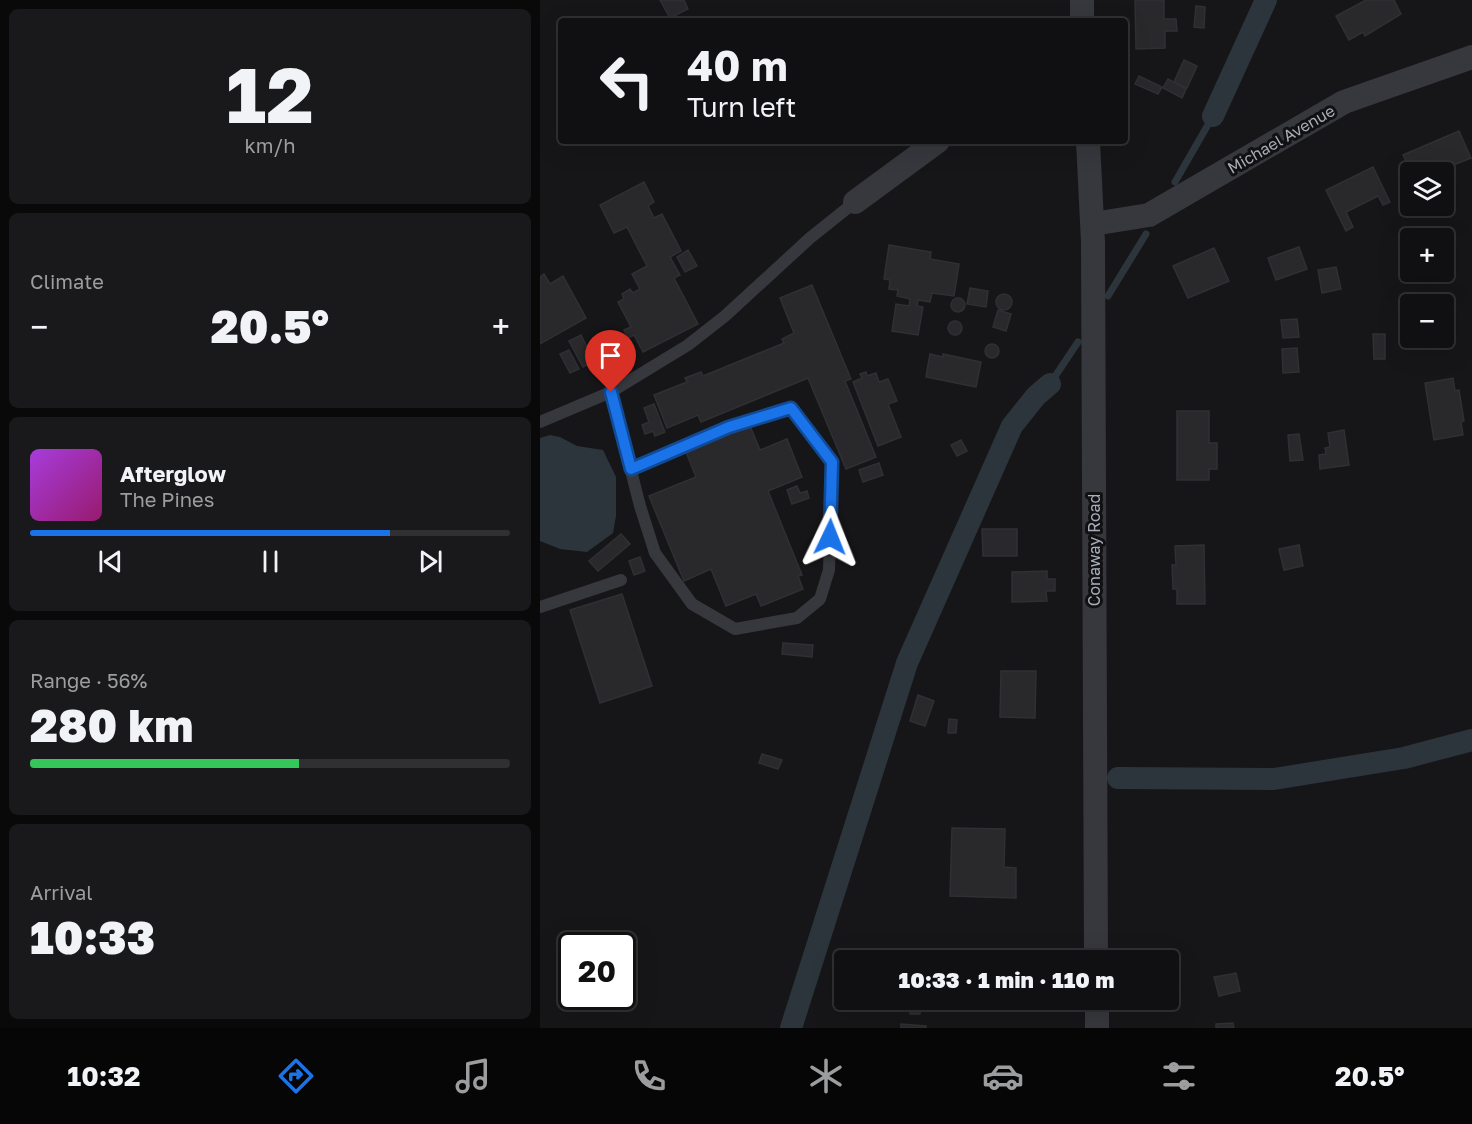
<!DOCTYPE html>
<html lang="en">
<head>
<meta charset="utf-8">
<style>
	:root { --surface:#101012; --page:#19191b; --text:#f1f3f6; --muted:#9c9d9f; --line:#303032; --accent:#1a73e8 }
	body { margin:0; font-family:"Golos Text",sans-serif; background:var(--page); color:var(--text); height:100vh; display:flex; flex-direction:column; font-size:22px; white-space:nowrap }
	* { box-sizing:border-box; margin:0 }
	p { font-size:20px; color:var(--muted) }
	.icon { flex:none; width:33px; height:33px; fill:none; stroke:currentColor; stroke-width:2; stroke-linecap:round; stroke-linejoin:round }
	.map { position:relative; flex:1; overflow:hidden }
	.details { display:flex; flex-direction:column; gap:9px; padding:9px; background:#09090a; width:540px }
	.details>* { flex:none }
	.hud { position:absolute; left:18px; top:18px; width:570px; height:126px; border-radius:6px; box-shadow:0 6px 24px #0002,0 0 0 2px var(--line); background:#101012; color:var(--text); overflow:hidden }
	.buttons { position:absolute; left:860px; top:162px; display:grid; gap:12px }
	.buttons a { display:grid; place-items:center; width:54px; height:54px; border-radius:6px; background:var(--surface); box-shadow:0 6px 24px #0002,0 0 0 2px var(--line); font-size:30px }
	.speed { position:absolute; left:18px; top:932px; display:flex; gap:12px; font-size:30px; font-weight:700; text-align:center }
	.speed>* { display:grid; place-content:center; width:78px; height:78px; border-radius:50%; background:var(--surface); box-shadow:0 6px 24px #0002,0 0 0 2px var(--line); line-height:1 }
	.speed .limit { border:3px solid #111; border-radius:9px; background:#fff; color:#111 }
	.pin { position:absolute; display:grid; place-items:center; width:51px; height:51px; color:#fff; margin:-62px -26px; border-radius:50% 50% 50% 0; rotate:-45deg; box-shadow:0 0 6px #0007 }
	.pin .icon { rotate:45deg }
	.me { position:absolute; width:66px; margin:-33px; rotate:2deg; stroke-linejoin:round; filter:drop-shadow(0 0 4px #0008) }
	.turn { display:flex; align-items:center; gap:21px; height:126px; padding:0 30px; font-size:27px }
	.turn .icon { width:78px; height:78px; stroke-width:2.5 }
	.turn b { display:block; font-size:42px; line-height:51px }
	.big { font-size:45px; font-weight:800; line-height:1.1 }
	.details .tile { flex:1; display:flex; flex-direction:column; justify-content:center; gap:9px; min-width:0; padding:0 21px; border-radius:9px; background:var(--page) }
	.details .dial { align-items:center; gap:0 }
	.dial b { font-size:78px; line-height:1 }
	.song { display:flex; align-items:center; gap:18px }
	.cover { width:72px; height:72px; border-radius:9px; background:linear-gradient(135deg,hsl(280 70% 55%),hsl(320 70% 35%)) }
	.played { height:6px; border-radius:3px; background:linear-gradient(90deg,var(--accent) 75%,var(--line) 75%) }
	.keys { display:flex; justify-content:space-around; direction:ltr }
	.heat { display:flex; justify-content:space-between; align-items:center; font-size:33px; direction:ltr }
	.charge { height:9px; border-radius:4px; background:linear-gradient(90deg,#34c759 56%,var(--line) 0) }
	.trip { position:absolute; left:294px; top:950px; width:345px; height:60px; border-radius:6px; background:var(--surface); box-shadow:0 6px 24px #0002,0 0 0 2px var(--line); font-weight:800; line-height:60px; text-align:center }
	.tab-bar { display:flex; height:96px; justify-content:space-around; align-items:center; background:#060607; color:var(--muted) }
	.tab-bar .icon { width:42px; height:42px }
	.tab-bar .on { color:var(--accent) }
	.tab-bar b { font-size:27px; color:var(--text) }
	main { display:flex; flex:1; min-height:0 }
	.map>svg:first-child { display:block }
	.water { fill:#2c353c }
	.lines { fill:none; stroke-linecap:round; stroke-linejoin:round }
	.stream { stroke:#2c353c; stroke-width:7 }
	.canal { stroke:#2c353c; stroke-width:22 }
	.building { fill:#29292c; stroke:#303034; stroke-width:1.5 }
	.service { stroke:#37383d; stroke-width:12 }
	.minor { stroke:#37383d; stroke-width:24 }
	.route-casing { stroke:#114b97; stroke-width:15 }
	.route { stroke:#1a73e8; stroke-width:10 }
	.labels { text-anchor:middle; stroke-width:6; stroke-linejoin:round; paint-order:stroke }
	.street-label { font-size:16px; fill:#a8adb8; stroke:#111113 }
</style>
</head>
<body>
<main>
<section class="details">
<div class="tile dial"><b>12</b><p>km/h</p></div>
<div class="tile"><p>Climate</p>
<div class="heat"><a>−</a><b class="big">20.5°</b><a>+</a></div>
</div>
<div class="tile">
<div class="song"><i class="cover"></i><div><b>Afterglow</b><p>The Pines</p></div></div>
<div class="played"></div>
<div class="keys"><svg class="icon" aria-label="previous" viewBox="0 0 24 24"><path d="M18 5L8 12l10 7zM5 5v14"/></svg><svg class="icon" aria-label="pause" viewBox="0 0 24 24"><path d="M8 5v14M16 5v14"/></svg><svg class="icon" aria-label="next" viewBox="0 0 24 24"><path d="M6 5l10 7-10 7zM19 5v14"/></svg></div>
</div>
<div class="tile"><p>Range · 56%</p><b class="big">280 km</b><div class="charge"></div></div>
<div class="tile"><p>Arrival</p><b class="big">10:33</b></div>
</section>
<div class="map">
<svg width="932" height="1028" viewBox="0 0 932 1028">
	<rect width="100%" height="100%" fill="#161618"/>
	<path class="water" d="M10,435L20,437L37,446L63,450L76,477V516L73,533L47,552L20,549L0,541V438Z"/>
	<g class="lines">
		<g class="stream">
			<path d="M635,182L673,116"/>
			<path d="M568,296L606,234"/>
			<path d="M510,384L538,342"/>
		</g>
		<g class="canal">
			<path d="M673,116L726,0"/>
			<path d="M578,778L734,779L864,758L932,740"/>
			<path d="M251,1028L367,663L472,426L496,396L510,384"/>
		</g>
	</g>
	<g class="building">
		<path d="M120,0H144L148,9L130,18Z"/>
		<path d="M595,0H624V19H636L637,31H625V48L596,49Z"/>
		<path d="M826,0H854L861,14L825,36L823,32L809,40L796,16Z"/>
		<path d="M656,6L665,7L664,28L654,27Z"/>
		<path d="M644,60L657,66L647,88L634,82Z"/>
		<path d="M599,76L622,87L618,94L595,84Z"/>
		<path d="M628,79L646,89L642,98L623,88Z"/>
		<path d="M919,131L931,158L896,172H871L863,155Z"/>
		<path d="M833,167L850,202L843,205L838,196L806,212L813,227L806,231L786,190Z"/>
		<path d="M104,182L114,202L108,206L114,218L122,214L141,251L130,257L140,275L134,278L158,324L103,352L94,335L88,338L84,330L91,327L78,302L84,299L82,294L90,289L93,293L100,289L92,274L107,266L87,227L74,233L60,205Z"/>
		<path d="M349,245L391,252L390,259L419,264L414,296L392,293L390,302L378,300L377,306L383,307L378,335L352,331L356,304L369,306L370,299L357,296L358,290L349,289L350,280L344,279Z"/>
		<path d="M759,247L767,269L736,280L728,258Z"/>
		<path d="M674,248L689,281L648,298L633,266Z"/>
		<path d="M148,250L157,266L145,272L137,257Z"/>
		<path d="M796,267L801,289L782,293L778,270Z"/>
		<path d="M4,274L10,284L23,276L46,318L0,344V277Z"/>
		<path d="M272,285L311,379L305,381L336,457L306,469L268,378L161,422L158,415L127,428L114,395L147,382L145,378L161,372L163,376L244,343L242,339L254,333L240,298Z"/>
		<path d="M430,288L448,291L446,307L427,304Z"/>
		<circle cx="464" cy="302" r="8"/>
		<circle cx="418" cy="305" r="7"/>
		<path d="M458,310L471,314L466,331L453,327Z"/>
		<path d="M757,319L759,337L743,338L741,320Z"/>
		<circle cx="415" cy="328" r="7"/>
		<path d="M833,334H845V359H834Z"/>
		<path d="M41,335L54,361L43,367L29,341Z"/>
		<circle cx="452" cy="351" r="7"/>
		<path d="M757,348L759,372L743,373L742,349Z"/>
		<path d="M29,350L39,369L30,373L20,354Z"/>
		<path d="M390,354L403,357V354L441,362L436,387L386,377Z"/>
		<path d="M326,372L327,376L336,373L339,382L348,379L357,401L348,404L361,437L338,446L313,382L322,378L320,374Z"/>
		<path d="M913,378L915,391L919,390L924,421L921,422L923,435L894,440L885,383Z"/>
		<path d="M114,404L125,432L115,436L113,431L105,434L102,425L109,422L104,408Z"/>
		<path d="M637,411H669V443H677V469H669V480H637Z"/>
		<path d="M210,426L220,450L247,439L262,477L228,491L262,575L258,576L263,589L221,606L216,594L186,606L171,569L144,581L109,496L156,477L146,452Z"/>
		<path d="M804,430L809,465L780,469L779,455L786,454L785,448L790,447L788,433Z"/>
		<path d="M759,434L763,460L750,461L748,435Z"/>
		<path d="M421,440L427,451L417,456L411,445Z"/>
		<path d="M339,463L343,475L323,482L319,470Z"/>
		<path d="M257,486L260,493L267,491L269,498L252,504L247,490Z"/>
		<path d="M442,529H477V556H443Z"/>
		<path d="M81,534L90,544L58,571L49,561Z"/>
		<path d="M664,545L665,604H637V589H633L632,565H636L635,546Z"/>
		<path d="M759,545L763,566L744,570L739,549Z"/>
		<path d="M100,557L105,571L94,575L89,561Z"/>
		<path d="M507,571V579H515V591H506L507,601L472,602V572Z"/>
		<path d="M82,594L112,686L60,703L30,610Z"/>
		<path d="M243,643L273,645L272,657L242,654Z"/>
		<path d="M461,671H496L495,718L460,717Z"/>
		<path d="M378,695L394,701L385,726L370,721Z"/>
		<path d="M409,719L417,720L416,733H408Z"/>
		<path d="M222,754L242,760L238,769L219,763Z"/>
		<path d="M412,828L465,829L464,867L476,868V898L410,896Z"/>
		<path d="M696,973L700,991L679,996L674,977Z"/>
		<path d="M370,999H381L380,1014H370Z"/>
		<path d="M693,1023L694,1028H676V1024Z"/>
		<path d="M361,1024L386,1026V1028H361Z"/>
	</g>
	<g class="lines">
		<g class="service">
			<path d="M71,392L100,506L115,553L152,604L195,629L257,618L280,599L289,570L292,462L251,408L188,427L91,469"/>
			<path d="M0,422L71,392L148,345L185,316L270,238L315,202"/>
			<path d="M0,607L81,580"/>
		</g>
		<g class="minor">
			<path d="M542,21V0"/>
			<path d="M548,141L553,242L556,960"/>
			<path d="M315,202L398,141"/>
			<path d="M553,224L609,215L804,102L932,57"/>
			<path d="M557,999V1028"/>
		</g>
	</g>
	<g class="lines">
		<g class="route-casing">
			<path id="route" d="M71,392L91,469L189,427L251,408L292,462L290,537"/>
		</g>
		<use href="#route" class="route"/>
	</g>
	<g class="labels">
		<g class="street-label">
			<text transform="translate(741 139) rotate(-30)" y="6">Michael Avenue</text>
			<text transform="translate(554 550) rotate(-90)" y="6">Conaway Road</text>
		</g>
	</g>
</svg>
<div class="buttons">
<a><svg class="icon" aria-label="layers" viewBox="0 0 24 24"><path d="M12 4l9 5-9 5-9-5zM3 14l9 5 9-5"/></svg></a>
<a>+</a>
<a>−</a>
</div>
<div class="speed"><div class="limit">20</div></div>
<div class="pin" style="left:71px;top:392px;background:#d93025"><svg class="icon" aria-label="arrive" viewBox="0 0 24 24"><path d="M6 21V4h12l-3 4 3 4H6"/></svg></div>
<svg class="me" style="left:290px;top:537px" viewBox="-20 -20 40 40"><path d="M0-17L14 15 0 8-14 15z" fill="#1a73e8" stroke="#fff" stroke-width="4"/></svg>
<div class="trip">10:33 · 1 min · 110 m</div>
<div class="hud">
<div class="turn"><svg class="icon" aria-label="left" viewBox="0 0 24 24"><path d="M17 20v-9H6M10 6l-5 5 5 5"/></svg><div><b>40 m</b>Turn left</div></div>
</div>
</div>
</main>
<nav class="tab-bar">
<b>10:32</b>
<svg class="icon on" aria-label="directions" viewBox="0 0 24 24"><path d="M12 3l9 9-9 9-9-9zM9 14v-3h6M13 9l2 2-2 2"/></svg>
<svg class="icon" aria-label="music" viewBox="0 0 24 24"><path d="M9 18V5l10-2v13"/><circle cx="6" cy="18" r="3"/><circle cx="16" cy="16" r="3"/></svg>
<svg class="icon" aria-label="phone" viewBox="0 0 24 24"><path d="M5 4h4l2 5-3 2q2 4 5 5l2-3 5 2v4C11 20 4 13 5 4z"/></svg>
<svg class="icon" aria-label="climate" viewBox="0 0 24 24"><path d="M12 3v18M4 7l16 10M4 17L20 7"/></svg>
<svg class="icon" aria-label="car" viewBox="0 0 24 24"><path d="M5 17H2v-5l4-1 3-4h7l3 4 3 1v5h-3M9 17h6M6 11h13"/><circle cx="7" cy="17" r="2"/><circle cx="17" cy="17" r="2"/></svg>
<svg class="icon" aria-label="filters" viewBox="0 0 24 24"><path d="M4 7h16M4 17h16"/><circle cx="9" cy="7" r="2"/><circle cx="15" cy="17" r="2"/></svg>
<b>20.5°</b>
</nav>
</body>
</html>
